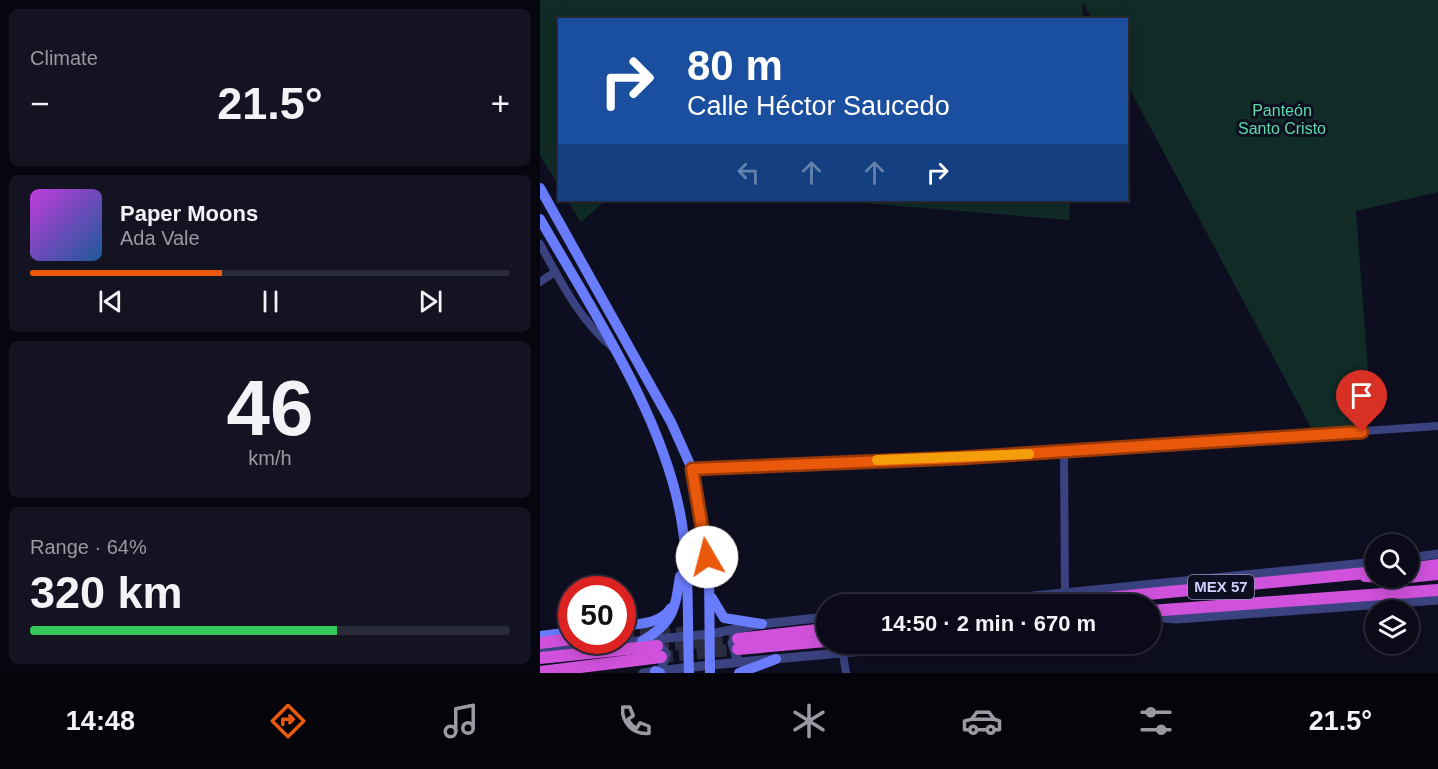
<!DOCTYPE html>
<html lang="en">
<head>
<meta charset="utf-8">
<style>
	:root { --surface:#0a0a19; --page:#131322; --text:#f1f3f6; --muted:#999aa2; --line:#2a2b38; --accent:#ea580c }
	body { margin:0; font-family:Arial,sans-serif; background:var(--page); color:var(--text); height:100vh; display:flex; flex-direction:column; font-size:22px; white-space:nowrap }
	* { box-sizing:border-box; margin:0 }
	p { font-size:20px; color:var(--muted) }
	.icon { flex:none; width:33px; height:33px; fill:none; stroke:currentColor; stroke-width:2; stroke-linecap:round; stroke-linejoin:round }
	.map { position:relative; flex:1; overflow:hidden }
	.sheet { display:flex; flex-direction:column; gap:9px; padding:9px; background:#06060e; width:540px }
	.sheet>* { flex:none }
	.banner { position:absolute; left:18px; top:18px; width:570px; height:183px; border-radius:0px; box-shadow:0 3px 15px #0003,0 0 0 2px var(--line); background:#1a4fa0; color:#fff; overflow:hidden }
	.controls { position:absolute; left:825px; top:534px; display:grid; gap:12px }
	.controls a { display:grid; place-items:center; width:54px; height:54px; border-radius:50%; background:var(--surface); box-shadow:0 3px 15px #0003,0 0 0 2px var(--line); font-size:30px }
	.speed { position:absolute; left:18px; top:576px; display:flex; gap:12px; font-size:30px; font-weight:700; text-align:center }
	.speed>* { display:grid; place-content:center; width:78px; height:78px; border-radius:50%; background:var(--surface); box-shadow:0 3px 15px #0003,0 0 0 2px var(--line); line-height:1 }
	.speed .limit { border:9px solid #d22; background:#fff; color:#111 }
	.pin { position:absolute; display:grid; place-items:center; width:51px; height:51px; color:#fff; margin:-62px -26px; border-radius:50% 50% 50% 0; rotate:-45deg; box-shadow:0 0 6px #0007 }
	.pin .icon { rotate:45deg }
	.me { position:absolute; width:66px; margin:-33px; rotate:352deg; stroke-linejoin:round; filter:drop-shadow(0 0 4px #0008) }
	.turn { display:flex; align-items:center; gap:21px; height:126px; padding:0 30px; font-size:27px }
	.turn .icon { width:78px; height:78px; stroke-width:2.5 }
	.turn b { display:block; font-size:42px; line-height:51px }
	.lanes { display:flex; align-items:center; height:57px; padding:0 30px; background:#0003; justify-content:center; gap:30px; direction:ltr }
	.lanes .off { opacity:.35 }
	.big { font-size:45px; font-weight:800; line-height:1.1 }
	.sheet .card { flex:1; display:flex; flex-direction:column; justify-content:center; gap:9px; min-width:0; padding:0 21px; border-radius:9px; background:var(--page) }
	.sheet .dial { align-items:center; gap:0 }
	.dial b { font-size:78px; line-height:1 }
	.song { display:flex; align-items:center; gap:18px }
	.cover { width:72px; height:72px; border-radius:9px; background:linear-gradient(135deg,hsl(290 70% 55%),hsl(210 70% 35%)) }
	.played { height:6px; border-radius:3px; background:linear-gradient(90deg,var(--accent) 40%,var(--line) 40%) }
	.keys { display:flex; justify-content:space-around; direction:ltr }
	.heat { display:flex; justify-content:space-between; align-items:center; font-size:33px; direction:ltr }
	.charge { height:9px; border-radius:4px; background:linear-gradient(90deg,#34c759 64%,var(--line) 0) }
	.trip { position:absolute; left:276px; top:594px; width:345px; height:60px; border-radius:30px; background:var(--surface); box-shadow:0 3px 15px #0003,0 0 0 2px var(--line); font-weight:800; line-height:60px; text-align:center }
	.dock { display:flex; height:96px; justify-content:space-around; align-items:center; background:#04040a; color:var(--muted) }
	.dock .icon { width:42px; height:42px }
	.dock .on { color:var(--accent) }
	.dock b { font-size:27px; color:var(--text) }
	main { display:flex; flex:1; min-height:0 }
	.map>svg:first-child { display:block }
	.green { fill:#112b26 }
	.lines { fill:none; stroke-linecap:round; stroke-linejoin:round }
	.trunk-tunnel { stroke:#2b2b42; stroke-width:12; stroke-dasharray:12 6; stroke-linecap:butt }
	.minor { stroke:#3a427f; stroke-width:8 }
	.tertiary { stroke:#3a427f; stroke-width:9 }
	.secondary { stroke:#687cfc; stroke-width:10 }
	.trunk { stroke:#d052dc; stroke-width:12 }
	.route-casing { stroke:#983908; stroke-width:15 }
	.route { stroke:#ea580c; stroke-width:10 }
	.slow { stroke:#f59e0b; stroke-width:10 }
	.labels { text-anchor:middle; stroke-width:6; stroke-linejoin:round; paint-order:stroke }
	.shield { fill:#0e0e21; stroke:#9596bc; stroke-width:1.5 }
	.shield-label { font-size:15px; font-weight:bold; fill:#cfd1fe }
	.park-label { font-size:16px; fill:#5ddca8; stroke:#0e0e21 }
</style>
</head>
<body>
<main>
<section class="sheet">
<div class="card"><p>Climate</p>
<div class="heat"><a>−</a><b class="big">21.5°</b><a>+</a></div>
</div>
<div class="card">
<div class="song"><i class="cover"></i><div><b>Paper Moons</b><p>Ada Vale</p></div></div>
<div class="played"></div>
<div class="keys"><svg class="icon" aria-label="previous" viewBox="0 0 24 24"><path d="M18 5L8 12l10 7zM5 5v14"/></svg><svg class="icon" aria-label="pause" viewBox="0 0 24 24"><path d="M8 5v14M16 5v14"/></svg><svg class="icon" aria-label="next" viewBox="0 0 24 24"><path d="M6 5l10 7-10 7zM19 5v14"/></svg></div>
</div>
<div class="card dial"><b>46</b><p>km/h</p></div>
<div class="card"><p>Range · 64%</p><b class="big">320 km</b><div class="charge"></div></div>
</section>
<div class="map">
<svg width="898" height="673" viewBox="0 0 898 673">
	<rect width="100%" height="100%" fill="#0e0e21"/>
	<g class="green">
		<path d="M0,0H898V192L816,211L832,423L773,431L587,84L586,20L552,19L543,3L542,20H20L19,187L0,155Z"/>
		<path d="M27,200H66L41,222Z"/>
		<path d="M285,200H530L529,220Z"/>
	</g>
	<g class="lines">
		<g class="trunk-tunnel">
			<path d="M82,634L149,633"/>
			<path d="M117,646L198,639"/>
			<path d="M121,657L198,649"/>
		</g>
		<g class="minor">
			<path d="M0,244C21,282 39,319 72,347"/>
			<path d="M0,282L15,272"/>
			<path d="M524,452L525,597"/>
			<path d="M152,469L419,458L898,426"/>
			<path d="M303,654L306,673"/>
		</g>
		<g class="tertiary">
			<path d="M868,558L898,554"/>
			<path d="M414,604L836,562"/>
			<path d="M610,617L637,619L898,600"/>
			<path d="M197,630L192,643L197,659"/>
			<path d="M115,639L126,654L121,671"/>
			<path d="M0,650L170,634L222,624L286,617"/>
			<path d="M103,673C199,660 295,655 391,644"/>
		</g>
		<g class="secondary">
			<path d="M0,188L131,422L152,469L169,573L170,673"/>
			<path d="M0,219C52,310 123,415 141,518C150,567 147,623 149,673"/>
			<path d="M172,598L184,618L222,624"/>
			<path d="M82,626C99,624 121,624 131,608"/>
			<path d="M0,636L32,632"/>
			<path d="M102,641C133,623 135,610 140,576"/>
			<path d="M115,671L120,673"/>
			<path d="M199,673L236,659"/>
		</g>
		<g class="trunk">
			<path d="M868,569L898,565"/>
			<path d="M825,576L865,578"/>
			<path d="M868,577L898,574"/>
			<path d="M505,604L836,572"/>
			<path d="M610,611L898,590"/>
			<path d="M198,639L286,629"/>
			<path d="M0,643L32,639"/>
			<path d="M198,649L286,641"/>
			<path d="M0,658L117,646"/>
			<path d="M0,672L121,657"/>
		</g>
	</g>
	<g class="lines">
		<g class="route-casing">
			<path id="route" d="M167,557L152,469L419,458L822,432"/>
		</g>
		<use href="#route" class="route"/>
		<path class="slow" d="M337,460L489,454"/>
	</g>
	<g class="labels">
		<rect class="shield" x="648" y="575" width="66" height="24" rx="4.5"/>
		<g class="shield-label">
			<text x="681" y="592">MEX 57</text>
		</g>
		<g class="park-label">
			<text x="742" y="116">Panteón<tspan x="742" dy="18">Santo Cristo</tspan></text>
		</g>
	</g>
</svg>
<div class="controls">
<a><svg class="icon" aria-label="search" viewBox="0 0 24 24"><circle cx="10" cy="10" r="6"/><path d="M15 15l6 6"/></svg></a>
<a><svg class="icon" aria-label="layers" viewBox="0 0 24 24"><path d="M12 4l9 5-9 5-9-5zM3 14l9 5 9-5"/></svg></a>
</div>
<div class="speed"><div class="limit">50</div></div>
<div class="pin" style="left:822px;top:432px;background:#d93025"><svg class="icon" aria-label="arrive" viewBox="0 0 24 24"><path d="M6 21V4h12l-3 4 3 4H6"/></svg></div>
<svg class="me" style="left:167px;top:557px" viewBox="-20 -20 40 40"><circle r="19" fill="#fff"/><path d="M0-13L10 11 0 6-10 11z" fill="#ea580c"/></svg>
<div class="trip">14:50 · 2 min · 670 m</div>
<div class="banner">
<div class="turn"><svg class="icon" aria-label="right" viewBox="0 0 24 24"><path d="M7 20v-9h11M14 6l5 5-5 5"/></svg><div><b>80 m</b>Calle Héctor Saucedo</div></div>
<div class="lanes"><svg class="icon off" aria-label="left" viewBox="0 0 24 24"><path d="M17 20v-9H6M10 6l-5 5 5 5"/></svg><svg class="icon off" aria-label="ahead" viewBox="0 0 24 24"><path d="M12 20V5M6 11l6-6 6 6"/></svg><svg class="icon off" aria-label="ahead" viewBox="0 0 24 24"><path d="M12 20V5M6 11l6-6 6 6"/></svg><svg class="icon" aria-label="right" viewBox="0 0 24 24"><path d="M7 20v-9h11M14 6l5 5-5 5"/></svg></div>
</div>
</div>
</main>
<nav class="dock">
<b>14:48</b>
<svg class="icon on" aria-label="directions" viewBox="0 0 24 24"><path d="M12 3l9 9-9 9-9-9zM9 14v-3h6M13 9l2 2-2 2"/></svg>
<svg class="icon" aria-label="music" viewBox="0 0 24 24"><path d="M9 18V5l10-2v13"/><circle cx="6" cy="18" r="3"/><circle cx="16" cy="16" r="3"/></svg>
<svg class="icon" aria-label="phone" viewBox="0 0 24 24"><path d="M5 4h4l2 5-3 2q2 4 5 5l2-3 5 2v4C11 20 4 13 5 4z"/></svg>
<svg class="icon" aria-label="climate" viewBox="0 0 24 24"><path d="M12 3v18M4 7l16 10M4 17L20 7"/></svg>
<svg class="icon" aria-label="car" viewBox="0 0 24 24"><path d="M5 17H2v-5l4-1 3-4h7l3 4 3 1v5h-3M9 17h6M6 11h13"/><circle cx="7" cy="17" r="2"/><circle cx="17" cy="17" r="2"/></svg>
<svg class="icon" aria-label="filters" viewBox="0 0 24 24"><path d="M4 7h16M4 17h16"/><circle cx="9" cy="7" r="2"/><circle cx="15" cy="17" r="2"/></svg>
<b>21.5°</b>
</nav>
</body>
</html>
